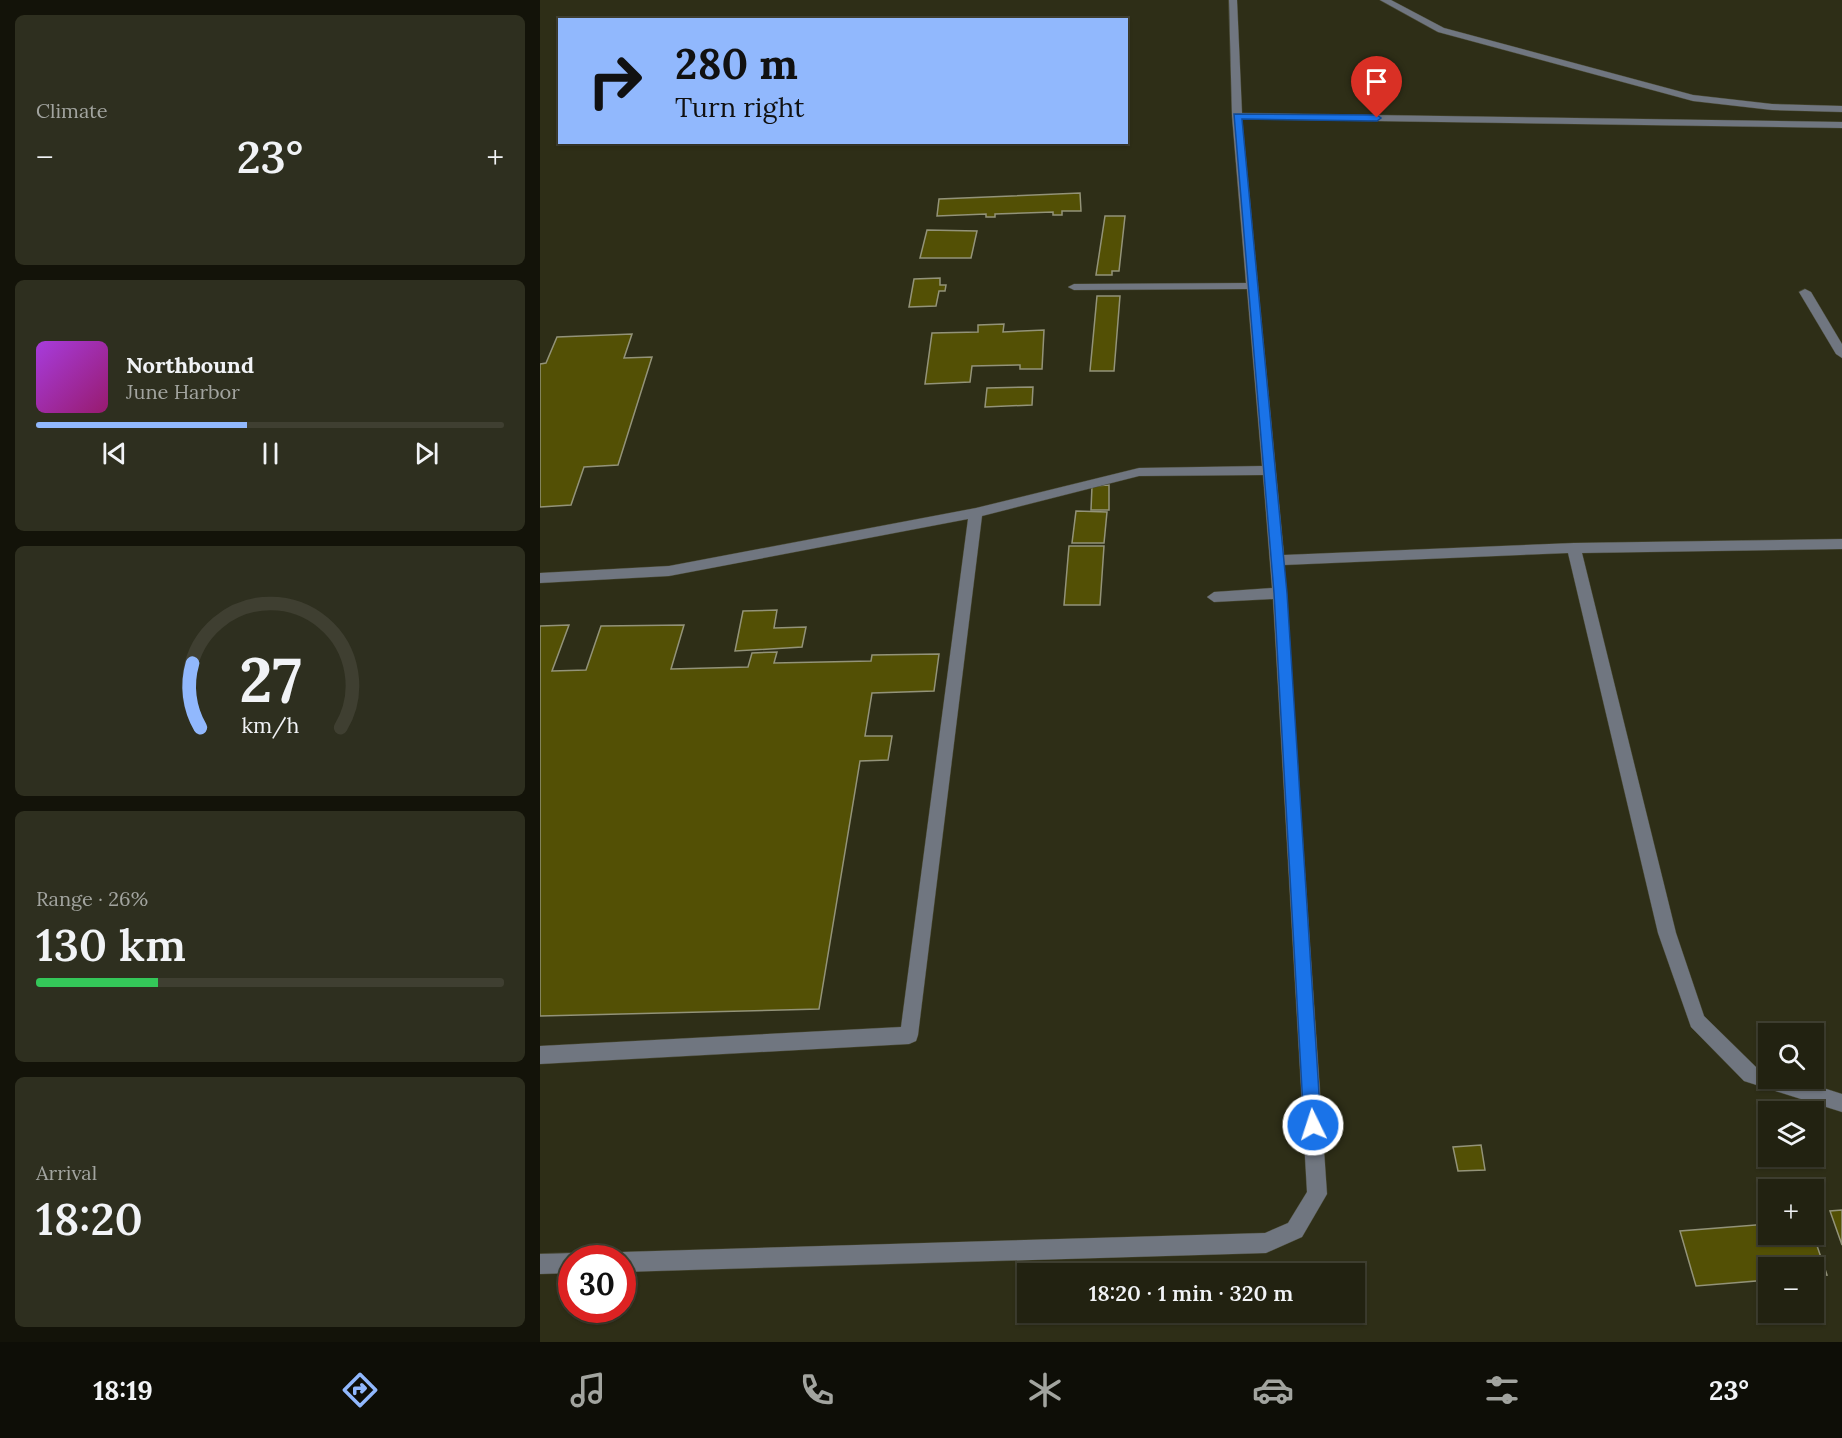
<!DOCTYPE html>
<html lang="en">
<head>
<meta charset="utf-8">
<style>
	:root { --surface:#221; --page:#2e2f1f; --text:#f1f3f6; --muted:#a2a49f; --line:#3f3f31; --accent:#91b8fd }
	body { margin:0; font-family:Lora,serif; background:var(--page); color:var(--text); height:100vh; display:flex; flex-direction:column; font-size:22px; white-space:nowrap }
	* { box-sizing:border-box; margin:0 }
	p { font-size:20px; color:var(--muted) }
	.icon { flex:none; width:33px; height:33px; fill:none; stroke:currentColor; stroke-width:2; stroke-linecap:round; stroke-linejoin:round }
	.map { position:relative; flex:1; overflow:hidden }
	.sheet { display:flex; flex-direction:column; gap:15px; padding:15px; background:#131309; width:540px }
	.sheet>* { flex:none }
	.banner { position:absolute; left:18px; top:18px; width:570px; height:126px; border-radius:0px; box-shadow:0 2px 4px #0004,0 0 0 2px var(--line); background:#91b8fd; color:#111; overflow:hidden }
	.tools { position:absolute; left:1218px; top:1023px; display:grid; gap:12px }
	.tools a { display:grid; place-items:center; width:66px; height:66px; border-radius:0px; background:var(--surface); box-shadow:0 2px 4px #0004,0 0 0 2px var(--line); font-size:30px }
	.speed { position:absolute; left:18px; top:1245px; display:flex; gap:12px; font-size:30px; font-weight:700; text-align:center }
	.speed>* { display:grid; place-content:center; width:78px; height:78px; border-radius:50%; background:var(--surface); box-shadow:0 2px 4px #0004,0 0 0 2px var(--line); line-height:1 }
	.speed .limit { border:9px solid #d22; background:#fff; color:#111 }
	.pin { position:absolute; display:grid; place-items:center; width:51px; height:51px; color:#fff; margin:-62px -26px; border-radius:50% 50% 50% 0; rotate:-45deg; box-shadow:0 0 6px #0007 }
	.pin .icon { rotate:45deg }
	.me { position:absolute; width:66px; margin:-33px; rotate:356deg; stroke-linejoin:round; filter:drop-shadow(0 0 4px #0008) }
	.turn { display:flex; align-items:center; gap:21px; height:126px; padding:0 18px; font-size:27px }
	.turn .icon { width:78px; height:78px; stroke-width:2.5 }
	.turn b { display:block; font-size:42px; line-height:51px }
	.big { font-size:45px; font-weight:600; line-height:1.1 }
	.sheet .widget { flex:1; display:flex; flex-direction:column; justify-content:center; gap:9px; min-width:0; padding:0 21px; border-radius:9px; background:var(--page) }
	.sheet .dial { align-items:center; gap:0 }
	.dial svg { height:156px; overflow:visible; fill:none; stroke:var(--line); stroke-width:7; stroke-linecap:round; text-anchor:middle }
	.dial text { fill:var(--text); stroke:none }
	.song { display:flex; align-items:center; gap:18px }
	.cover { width:72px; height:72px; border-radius:9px; background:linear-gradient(135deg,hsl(280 70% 55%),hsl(320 70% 35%)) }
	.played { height:6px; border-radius:3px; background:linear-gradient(90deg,var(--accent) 45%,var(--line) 45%) }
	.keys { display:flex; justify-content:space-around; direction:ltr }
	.heat { display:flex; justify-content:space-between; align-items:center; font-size:33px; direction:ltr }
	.charge { height:9px; border-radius:4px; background:linear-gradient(90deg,#34c759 26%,var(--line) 0) }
	.trip { position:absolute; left:477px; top:1263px; width:348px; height:60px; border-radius:0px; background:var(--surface); box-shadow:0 2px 4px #0004,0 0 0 2px var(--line); font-weight:600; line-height:60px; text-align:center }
	.tabs { display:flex; height:96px; justify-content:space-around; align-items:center; background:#0e0e07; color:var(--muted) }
	.tabs .icon { width:42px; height:42px }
	.tabs .selected { color:var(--accent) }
	.tabs b { font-size:27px; color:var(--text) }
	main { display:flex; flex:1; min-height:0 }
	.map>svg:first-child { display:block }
	.building { fill:#535005; stroke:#939379; stroke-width:1.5 }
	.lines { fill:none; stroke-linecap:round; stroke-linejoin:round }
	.minor-casing { stroke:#494933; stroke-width:1 }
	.minor { fill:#707680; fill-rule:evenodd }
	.route { fill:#1a73e8; stroke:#114b97; stroke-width:1.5 }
</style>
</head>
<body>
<main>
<section class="sheet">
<div class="widget"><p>Climate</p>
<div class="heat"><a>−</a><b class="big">23°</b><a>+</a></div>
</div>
<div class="widget">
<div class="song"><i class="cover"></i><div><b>Northbound</b><p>June Harbor</p></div></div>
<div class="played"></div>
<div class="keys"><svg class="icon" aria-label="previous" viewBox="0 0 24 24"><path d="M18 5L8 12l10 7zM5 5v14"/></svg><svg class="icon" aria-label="pause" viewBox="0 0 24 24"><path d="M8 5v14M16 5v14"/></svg><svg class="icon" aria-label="next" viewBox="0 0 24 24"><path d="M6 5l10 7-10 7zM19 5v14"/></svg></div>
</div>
<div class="widget dial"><svg viewBox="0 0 100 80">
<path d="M14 69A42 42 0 1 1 86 69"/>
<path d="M14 69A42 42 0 0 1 10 36" stroke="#91b8fd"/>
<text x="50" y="56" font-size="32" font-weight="700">27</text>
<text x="50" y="72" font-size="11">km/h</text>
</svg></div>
<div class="widget"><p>Range · 26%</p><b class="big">130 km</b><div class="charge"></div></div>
<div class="widget"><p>Arrival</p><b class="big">18:20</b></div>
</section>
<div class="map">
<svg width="1302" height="1342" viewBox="0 0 1302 1342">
	<rect width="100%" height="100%" fill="#2e2e17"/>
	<g class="building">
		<path d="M540,193L541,211H522V215H513V212L455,214V217H446V214L397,216L399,199Z"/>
		<path d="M565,216H585L579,271H572V275H556Z"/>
		<path d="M387,230L437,231L431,258H380Z"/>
		<path d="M400,278V285H406L405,291H399L396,306L369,307L374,279Z"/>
		<path d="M557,296H580L574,371H550Z"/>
		<path d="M464,324L463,332L504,330L502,369H480V365L432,366L430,382L385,384L392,333L438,332V325Z"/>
		<path d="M92,334L84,358L112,357L78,465L44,467L31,505L0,507V364L6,363L17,337Z"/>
		<path d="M493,387L492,405L445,407L447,388Z"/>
		<path d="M569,485V510H551L552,486Z"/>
		<path d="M536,511L567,512L564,543H532Z"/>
		<path d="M529,546H564L560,605H524Z"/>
		<path d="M237,610L234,628L266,627L262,647L195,651L203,611Z"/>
		<path d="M29,625L12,671L46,670L61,626L144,625L131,669L208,667L212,653L237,652L234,663L331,661L332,655L399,654L394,691L332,693L325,736H352L348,760L320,761L279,1009L0,1016V626Z"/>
		<path d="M941,1145L945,1170L918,1171L913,1147Z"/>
		<path d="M1302,1210V1245L1290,1211Z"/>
		<path d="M1228,1224V1234H1273L1287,1275L1274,1276V1268H1228V1280L1156,1286L1140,1231Z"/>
	</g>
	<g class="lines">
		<g class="minor-casing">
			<g id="minor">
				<path d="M689,0H697L702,113L1302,122V128L702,119L744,555L1034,543L1302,539V549L1042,553L1136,933L1164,1016L1217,1068L1228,1071V1078H1252L1302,1094V1112L1204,1081L1151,1027L1118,933L1028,553L744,565L787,1194L762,1237L726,1253L82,1272V1258H73L75,1255L82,1252L725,1233L748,1223L767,1192L733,599L674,602L667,597L674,592L732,588L723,475L599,476L442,516L378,1035L376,1041L369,1044L0,1064V1046L361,1027L428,519L129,576L0,583V573L129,566L436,508L599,468L722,466L707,289L534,290L528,287L534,284L706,283L692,116Z"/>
				<path d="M840,0H851L904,28L1153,95L1232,104L1302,106V112L1232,110L1153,101L898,32Z"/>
				<path d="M1265,289L1271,292L1302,344V358L1296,354L1259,292Z"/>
				<path d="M32,1253L40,1258H32V1273L0,1274V1254Z"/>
			</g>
		</g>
		<use href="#minor" class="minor"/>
	</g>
	<path class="route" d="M694,114L837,115L841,118L837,121L702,119L747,593L781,1125L779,1131L773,1134L766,1131L764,1125L734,593Z"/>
</svg>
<div class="tools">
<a><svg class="icon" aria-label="search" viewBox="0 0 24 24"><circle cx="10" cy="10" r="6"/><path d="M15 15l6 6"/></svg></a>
<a><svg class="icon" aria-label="layers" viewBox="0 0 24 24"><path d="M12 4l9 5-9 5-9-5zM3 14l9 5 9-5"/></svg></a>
<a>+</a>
<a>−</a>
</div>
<div class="speed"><div class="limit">30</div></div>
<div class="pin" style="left:837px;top:118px;background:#d93025"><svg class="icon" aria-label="arrive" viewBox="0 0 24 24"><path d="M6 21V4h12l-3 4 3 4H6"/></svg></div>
<svg class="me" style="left:773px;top:1125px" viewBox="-20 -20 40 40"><circle r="17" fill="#1a73e8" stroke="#fff" stroke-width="3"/><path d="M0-11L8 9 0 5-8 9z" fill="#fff"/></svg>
<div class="trip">18:20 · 1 min · 320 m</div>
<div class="banner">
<div class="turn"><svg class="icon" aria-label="right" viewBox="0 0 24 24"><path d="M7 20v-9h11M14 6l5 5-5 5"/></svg><div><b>280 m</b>Turn right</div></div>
</div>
</div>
</main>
<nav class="tabs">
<b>18:19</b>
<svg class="icon selected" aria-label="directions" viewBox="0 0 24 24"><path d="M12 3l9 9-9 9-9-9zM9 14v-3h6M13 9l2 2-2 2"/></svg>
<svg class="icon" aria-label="music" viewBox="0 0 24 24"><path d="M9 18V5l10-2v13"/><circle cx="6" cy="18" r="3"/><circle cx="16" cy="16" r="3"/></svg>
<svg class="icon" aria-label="phone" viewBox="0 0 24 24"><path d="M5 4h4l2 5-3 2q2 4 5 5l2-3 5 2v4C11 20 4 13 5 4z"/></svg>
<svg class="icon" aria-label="climate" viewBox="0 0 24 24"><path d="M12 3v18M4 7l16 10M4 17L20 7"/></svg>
<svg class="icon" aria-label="car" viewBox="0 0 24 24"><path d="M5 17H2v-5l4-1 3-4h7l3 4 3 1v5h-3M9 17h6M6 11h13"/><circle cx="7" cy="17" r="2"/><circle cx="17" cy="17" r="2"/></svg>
<svg class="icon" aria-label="filters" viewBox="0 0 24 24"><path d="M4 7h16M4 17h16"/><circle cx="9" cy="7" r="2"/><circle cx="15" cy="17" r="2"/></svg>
<b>23°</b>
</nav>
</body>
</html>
